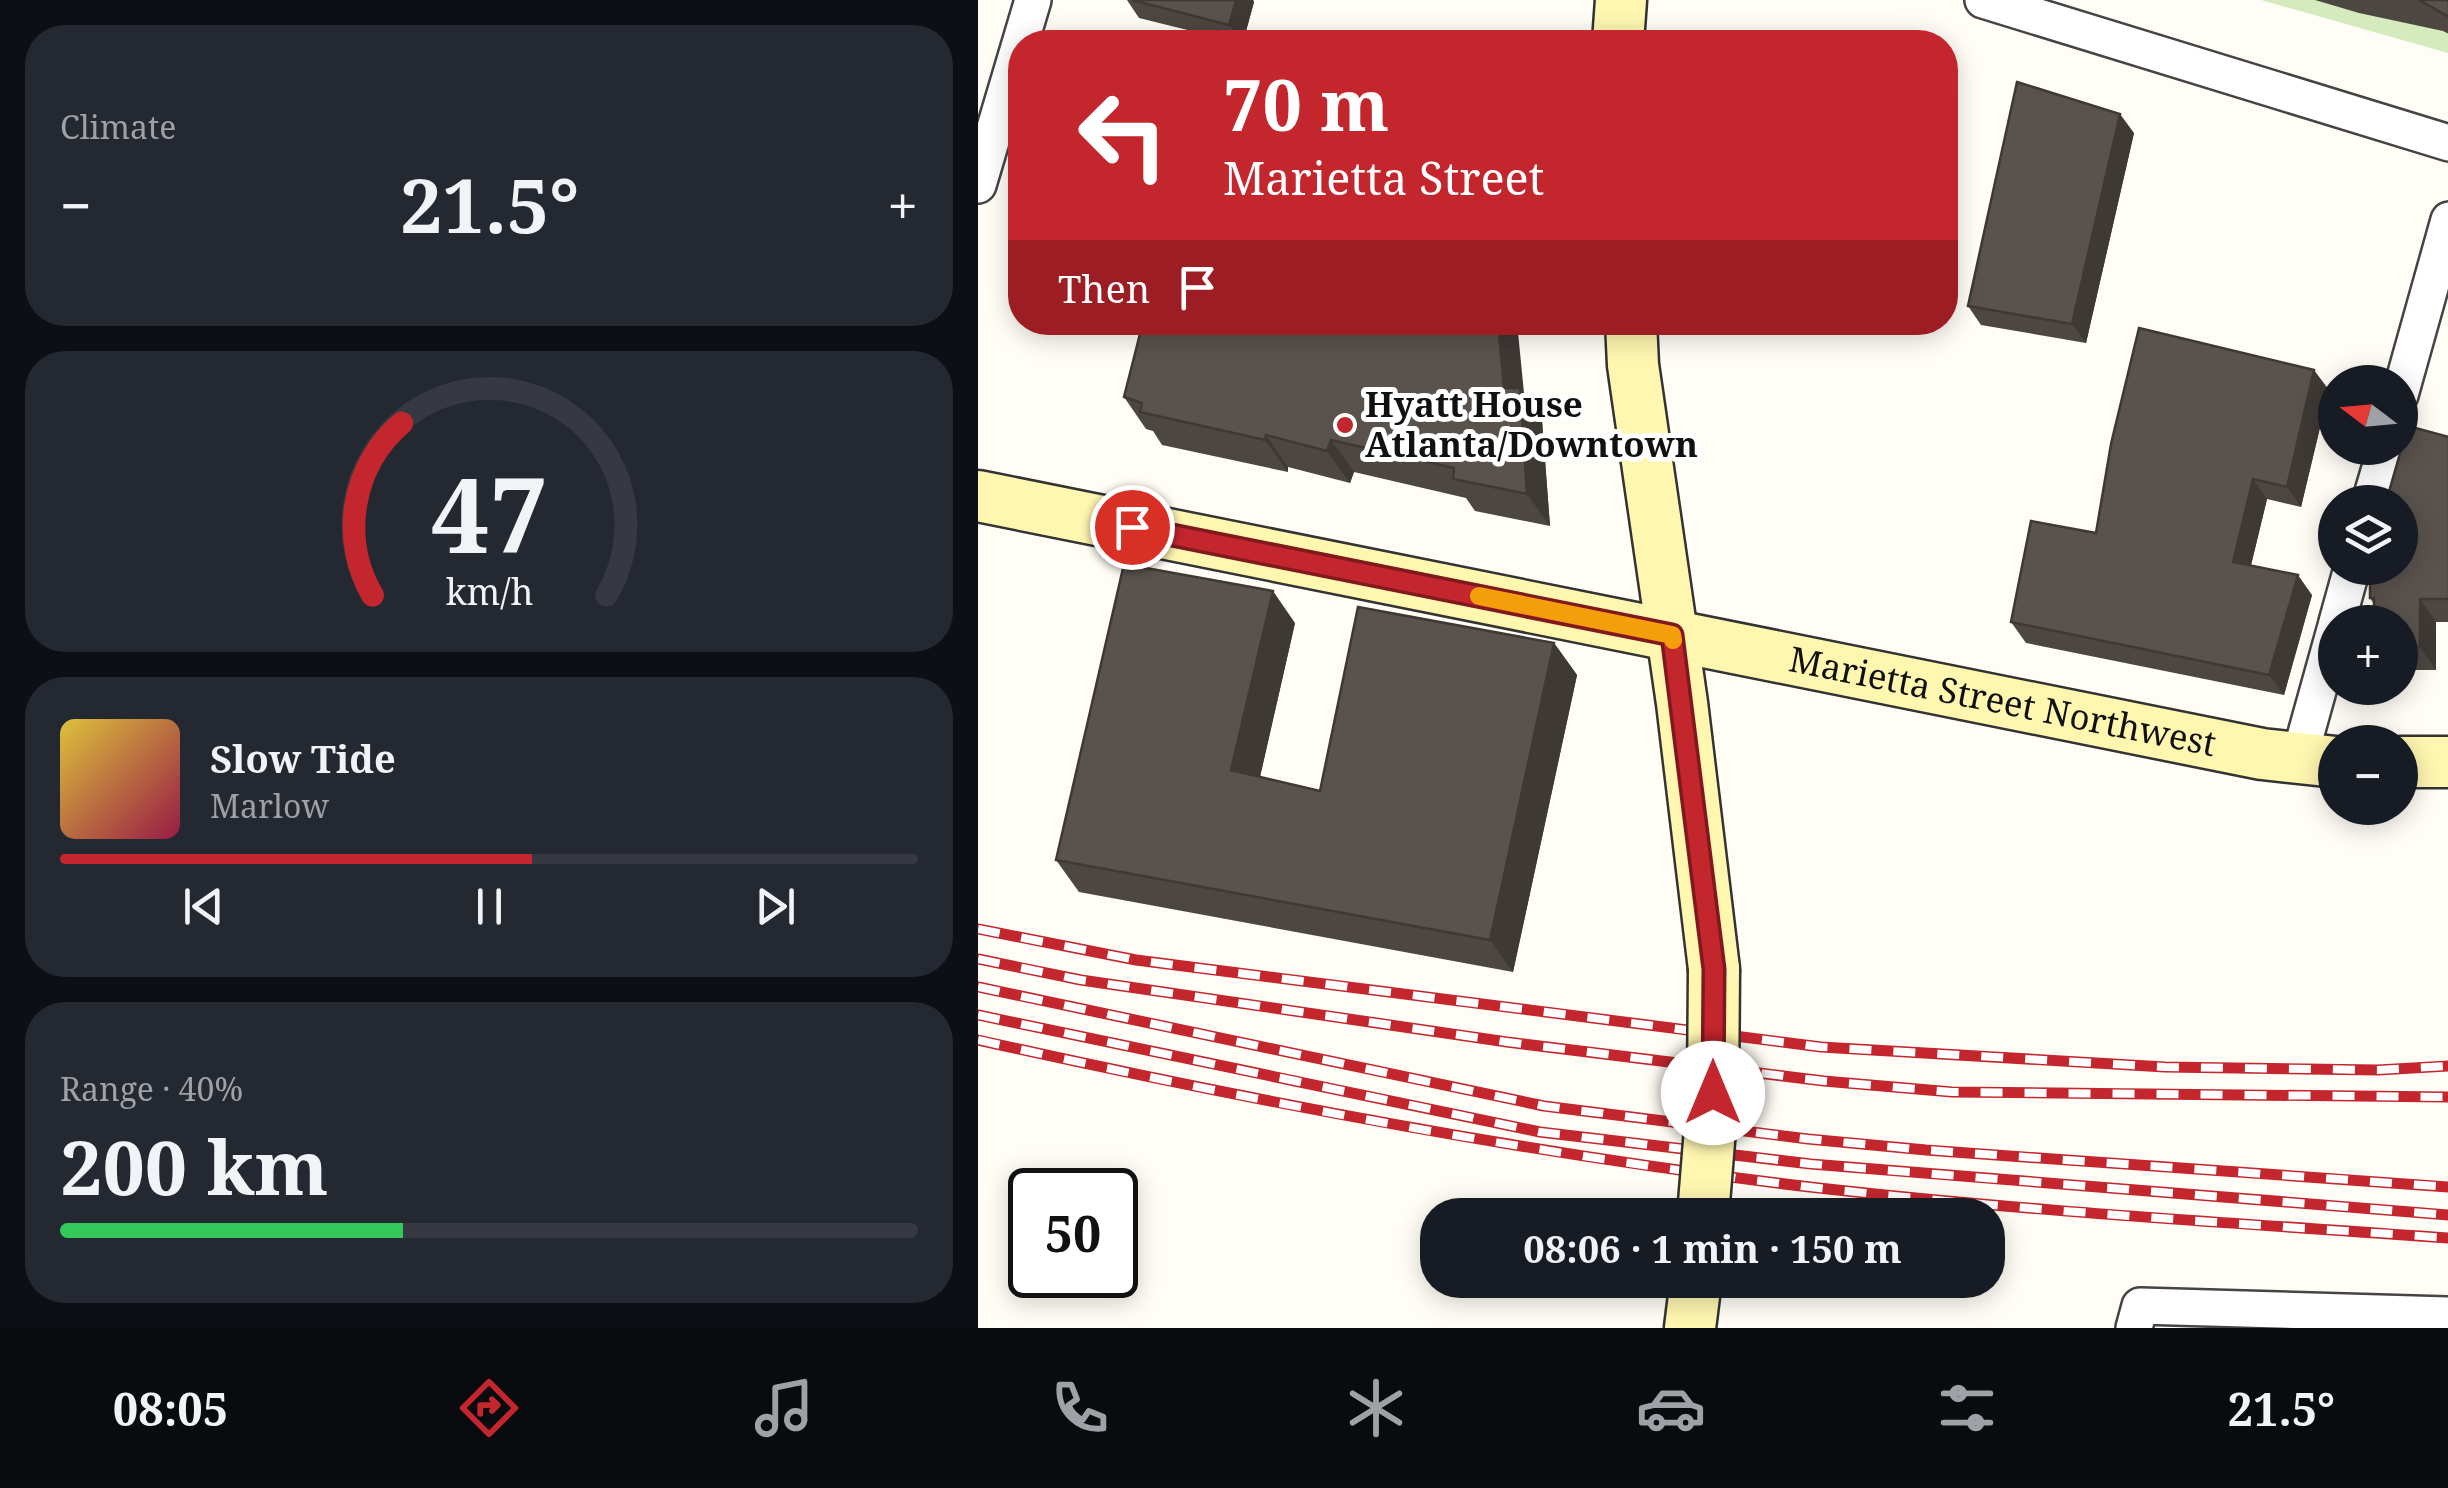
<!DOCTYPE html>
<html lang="en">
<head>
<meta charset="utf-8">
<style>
	:root { --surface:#171b24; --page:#242831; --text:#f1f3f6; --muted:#9ea1a6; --line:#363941; --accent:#c4262e }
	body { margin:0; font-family:"Noto Serif",serif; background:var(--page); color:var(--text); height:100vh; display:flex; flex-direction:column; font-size:38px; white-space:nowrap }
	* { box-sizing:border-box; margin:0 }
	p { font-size:32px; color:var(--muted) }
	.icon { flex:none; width:55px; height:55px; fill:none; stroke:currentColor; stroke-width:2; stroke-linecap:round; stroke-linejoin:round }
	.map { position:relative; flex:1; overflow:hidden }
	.drawer { display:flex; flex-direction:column; gap:25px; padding:25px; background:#0d0f14; width:978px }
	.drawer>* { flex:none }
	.top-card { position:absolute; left:30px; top:30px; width:950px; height:305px; border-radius:40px; box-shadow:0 5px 25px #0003; background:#c4262e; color:#fff; overflow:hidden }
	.needle { width:65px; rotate:286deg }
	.tools { position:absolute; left:1340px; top:365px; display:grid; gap:20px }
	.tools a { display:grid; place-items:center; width:100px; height:100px; border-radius:50%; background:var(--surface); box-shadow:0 5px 25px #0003; font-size:50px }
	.speed { position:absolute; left:30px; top:1168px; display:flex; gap:20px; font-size:50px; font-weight:700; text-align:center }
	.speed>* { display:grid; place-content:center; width:130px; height:130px; border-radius:50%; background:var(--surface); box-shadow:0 5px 25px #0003; line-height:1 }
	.speed .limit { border:5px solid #111; border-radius:15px; background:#fff; color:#111 }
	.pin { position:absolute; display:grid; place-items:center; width:85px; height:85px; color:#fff; margin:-42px; border:5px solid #fff; border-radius:50%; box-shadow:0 2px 10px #0007 }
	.me { position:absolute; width:110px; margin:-55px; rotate:0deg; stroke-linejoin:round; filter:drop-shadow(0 0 8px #0008) }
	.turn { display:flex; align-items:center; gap:35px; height:210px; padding:0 50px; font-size:45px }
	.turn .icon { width:130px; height:130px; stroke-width:2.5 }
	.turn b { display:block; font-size:70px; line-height:85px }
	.then { display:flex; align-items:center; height:95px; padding:0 50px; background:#0003; gap:20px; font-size:38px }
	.big { font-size:75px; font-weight:700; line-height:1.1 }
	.drawer .card { flex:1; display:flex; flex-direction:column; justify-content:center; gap:15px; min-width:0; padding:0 35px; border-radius:40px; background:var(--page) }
	.drawer .dial { align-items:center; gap:0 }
	.dial svg { height:260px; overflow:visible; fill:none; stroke:var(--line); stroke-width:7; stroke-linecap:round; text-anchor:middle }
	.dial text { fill:var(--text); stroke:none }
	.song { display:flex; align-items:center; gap:30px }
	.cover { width:120px; height:120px; border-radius:15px; background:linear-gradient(135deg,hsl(50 70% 55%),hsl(340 70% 35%)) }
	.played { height:10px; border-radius:5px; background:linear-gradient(90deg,var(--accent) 55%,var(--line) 55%) }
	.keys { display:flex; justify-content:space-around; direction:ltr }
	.heat { display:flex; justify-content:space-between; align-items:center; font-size:55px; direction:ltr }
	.charge { height:15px; border-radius:8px; background:linear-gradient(90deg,#34c759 40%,var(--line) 0) }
	.trip { position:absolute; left:442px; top:1198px; width:585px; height:100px; border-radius:40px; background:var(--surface); box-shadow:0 5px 25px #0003; font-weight:700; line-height:100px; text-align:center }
	.tab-bar { display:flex; height:160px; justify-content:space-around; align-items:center; background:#090b0e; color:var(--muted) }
	.tab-bar .icon { width:70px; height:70px }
	.tab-bar .on { color:var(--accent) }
	.tab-bar b { font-size:45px; color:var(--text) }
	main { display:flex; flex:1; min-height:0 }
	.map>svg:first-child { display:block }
	.green { fill:#d5ebbd }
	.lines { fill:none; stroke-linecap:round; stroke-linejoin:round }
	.minor-casing { stroke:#444; stroke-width:40 }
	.secondary-casing { stroke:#333; stroke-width:55 }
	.minor { stroke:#fff; stroke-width:35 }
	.secondary { stroke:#fff6b0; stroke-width:50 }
	.rail-casing { stroke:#c4262e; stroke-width:11 }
	.rail { stroke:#fff; stroke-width:8; stroke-dasharray:22; stroke-linecap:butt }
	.secondary-bridge-casing { stroke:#333; stroke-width:55; stroke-linecap:butt }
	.secondary-bridge { stroke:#fff6b0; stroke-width:50 }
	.wall { fill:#4d4742 }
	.shaded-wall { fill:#3f3936 }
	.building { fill:#5a524d; stroke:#3f3936; stroke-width:2.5 }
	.route-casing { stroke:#7f191e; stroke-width:25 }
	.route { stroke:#c4262e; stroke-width:18 }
	.slow { stroke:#f59e0b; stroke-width:18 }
	.poi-dot { fill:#c4262e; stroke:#fff; stroke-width:4 }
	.labels { text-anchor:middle; stroke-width:10; stroke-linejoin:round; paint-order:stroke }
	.poi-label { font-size:35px; font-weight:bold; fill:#111; stroke:#fff; text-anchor:start }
	.street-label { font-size:35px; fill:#111; stroke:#fff }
</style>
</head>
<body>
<main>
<section class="drawer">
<div class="card"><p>Climate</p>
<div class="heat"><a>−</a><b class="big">21.5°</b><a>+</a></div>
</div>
<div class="card dial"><svg viewBox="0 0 100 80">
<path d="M14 69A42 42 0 1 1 86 69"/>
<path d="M14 69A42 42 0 0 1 23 16" stroke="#c4262e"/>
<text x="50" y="56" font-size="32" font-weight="700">47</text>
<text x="50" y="72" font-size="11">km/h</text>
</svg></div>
<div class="card">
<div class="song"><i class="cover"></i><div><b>Slow Tide</b><p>Marlow</p></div></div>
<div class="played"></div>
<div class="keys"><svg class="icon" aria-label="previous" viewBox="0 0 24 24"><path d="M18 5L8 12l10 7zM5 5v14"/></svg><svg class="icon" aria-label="pause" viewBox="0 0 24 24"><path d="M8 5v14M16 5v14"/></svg><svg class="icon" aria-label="next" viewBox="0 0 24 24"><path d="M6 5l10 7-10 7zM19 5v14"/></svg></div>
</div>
<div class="card"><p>Range · 40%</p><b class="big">200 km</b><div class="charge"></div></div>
</section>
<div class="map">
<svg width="1471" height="1328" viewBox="0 0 1471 1328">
	<rect width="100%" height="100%" fill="#fffdf5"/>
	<path class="green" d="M1283,0H1470V53Z"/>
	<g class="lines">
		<g class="minor-casing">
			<g id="minor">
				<path d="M1005,0L1471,143"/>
				<path d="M0,185L55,0"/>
				<path d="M1422,395L1471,220"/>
				<path d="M1392,502L1408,448"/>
				<path d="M1359,622L1374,568"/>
				<path d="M1321,759L1358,626"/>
				<path d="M1156,1328L1162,1306L1471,1315"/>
			</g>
		</g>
		<g class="secondary-casing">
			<g id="secondary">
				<path d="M640,42L643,0"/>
				<path d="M653,322L655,365L704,703L736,969"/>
				<path id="s1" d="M0,496L1284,754L1358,762"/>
				<path d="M1422,762H1471"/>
				<path d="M712,1328L718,1280"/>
			</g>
		</g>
		<use href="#minor" class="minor"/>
		<use href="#secondary" class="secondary"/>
		<g class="rail-casing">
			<g id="rail">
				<path d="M0,929L158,960L843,1047L1187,1067L1400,1070L1471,1066"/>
				<path d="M0,959L103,980L529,1042L846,1081L974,1092L1471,1097"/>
				<path d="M0,987L566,1106L830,1139L948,1150L1471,1187"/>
				<path d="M0,1015L562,1132L833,1164L1471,1215"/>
				<path d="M0,1040C274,1101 552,1154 832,1187C1044,1211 1257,1223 1471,1238"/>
			</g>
		</g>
		<use href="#rail" class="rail"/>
		<g class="secondary-bridge-casing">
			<path id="secondary-bridge" d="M725,1215L735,1093L736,969"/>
		</g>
		<use href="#secondary-bridge" class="secondary-bridge"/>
	</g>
	<g class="wall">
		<path d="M149,0H275L276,2L265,42H258L161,18Z"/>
		<path d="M1337,0H1471V34L1465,31L1381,13Z"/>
		<path d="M1156,133L1108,343L1003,325L990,306Z"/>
		<path d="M1351,390L1323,507L1289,499L1273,565L1334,595L1306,695L1048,643L1033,622L1118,533Z"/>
		<path d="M546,393L564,420L572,526L497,511L488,498L376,472L372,483L310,467V472L184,445L175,431L168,429L146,397Z"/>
		<path d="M1471,437V622H1458V670H1422V622L1396,604L1392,598Z"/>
		<path d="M317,623L282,777L342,791L576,643L599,675L535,972L101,892L78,860Z"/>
	</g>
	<g class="shaded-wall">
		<path d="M258,0H275L276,2L265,42H264L251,25Z"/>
		<path d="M1142,114L1156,133L1108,343L1094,324Z"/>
		<path d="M520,322H539L546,393L564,420L572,526L549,494L526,388Z"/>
		<path d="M1336,370L1351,390L1323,507L1309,487Z"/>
		<path d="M288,435L310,467V472L287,440Z"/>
		<path d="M353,440L376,472L372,483L349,451Z"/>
		<path d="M1275,479L1289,499L1269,582L1255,562Z"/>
		<path d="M1320,575L1334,595L1306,695L1291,675Z"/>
		<path d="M295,591L317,623L276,803L253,770Z"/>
		<path d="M1442,599L1458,622V670L1442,647Z"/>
		<path d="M576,643L599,675L535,972L512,940Z"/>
	</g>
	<g class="building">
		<path d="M154,0H258L251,25Z"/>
		<path d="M1441,0H1471V17L1443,1Z"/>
		<path d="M1039,82L1142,114L1094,324L990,306Z"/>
		<path d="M165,322H520L526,388H542L549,494L475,479L476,468L353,440L349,451L288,435L287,440L162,412L164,403L146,397Z"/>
		<path d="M1161,328L1336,370L1309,487L1275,479L1255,562L1320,575L1291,675L1033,622L1053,521L1118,533L1133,444Z"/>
		<path d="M1430,426L1471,437V599H1442V647H1422V622H1396V598H1392V568H1422V502H1408Z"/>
		<path d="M146,564L295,591L253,770L342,791L380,607L576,643L512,940L78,860Z"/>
	</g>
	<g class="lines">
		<g class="route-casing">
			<path id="route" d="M154,527L694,635L736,969L735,1093"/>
		</g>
		<use href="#route" class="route"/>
		<path class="slow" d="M501,596L694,635L695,640"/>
	</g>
	<circle class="poi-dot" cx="367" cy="425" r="10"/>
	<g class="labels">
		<g class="poi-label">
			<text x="387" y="417">Hyatt House<tspan x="387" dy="40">Atlanta/Downtown</tspan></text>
		</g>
		<g class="street-label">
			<text dy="12" stroke="none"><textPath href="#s1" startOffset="1045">Marietta Street Northwest</textPath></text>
		</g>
	</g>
</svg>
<div class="tools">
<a><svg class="needle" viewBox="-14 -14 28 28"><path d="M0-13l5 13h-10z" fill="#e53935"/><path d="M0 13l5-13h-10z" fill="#9ea1a6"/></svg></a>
<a><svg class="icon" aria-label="layers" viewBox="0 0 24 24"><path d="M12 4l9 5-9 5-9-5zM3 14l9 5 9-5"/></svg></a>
<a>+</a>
<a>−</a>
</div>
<div class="speed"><div class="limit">50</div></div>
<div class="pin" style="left:154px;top:527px;background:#d93025"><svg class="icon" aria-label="arrive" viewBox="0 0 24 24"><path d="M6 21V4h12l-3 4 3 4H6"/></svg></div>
<svg class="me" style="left:735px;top:1093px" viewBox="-20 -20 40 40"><circle r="19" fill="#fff"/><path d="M0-13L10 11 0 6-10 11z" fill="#c4262e"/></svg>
<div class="trip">08:06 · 1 min · 150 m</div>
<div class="top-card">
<div class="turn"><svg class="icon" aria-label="left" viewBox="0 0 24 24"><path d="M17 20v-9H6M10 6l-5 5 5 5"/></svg><div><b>70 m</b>Marietta Street</div></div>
<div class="then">Then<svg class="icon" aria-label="arrive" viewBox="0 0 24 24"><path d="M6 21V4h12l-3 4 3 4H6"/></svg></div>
</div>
</div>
</main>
<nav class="tab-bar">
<b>08:05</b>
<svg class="icon on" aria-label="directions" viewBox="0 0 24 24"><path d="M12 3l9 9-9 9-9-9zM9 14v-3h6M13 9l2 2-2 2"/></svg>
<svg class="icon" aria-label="music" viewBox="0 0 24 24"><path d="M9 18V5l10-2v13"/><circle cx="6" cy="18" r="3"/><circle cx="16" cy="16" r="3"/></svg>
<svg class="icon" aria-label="phone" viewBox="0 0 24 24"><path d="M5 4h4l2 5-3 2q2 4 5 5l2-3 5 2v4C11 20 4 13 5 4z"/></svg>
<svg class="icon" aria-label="climate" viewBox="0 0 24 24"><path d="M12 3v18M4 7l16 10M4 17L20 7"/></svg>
<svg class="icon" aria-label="car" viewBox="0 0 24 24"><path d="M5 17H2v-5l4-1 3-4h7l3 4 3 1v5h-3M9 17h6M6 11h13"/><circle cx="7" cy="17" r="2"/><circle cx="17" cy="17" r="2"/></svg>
<svg class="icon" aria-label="filters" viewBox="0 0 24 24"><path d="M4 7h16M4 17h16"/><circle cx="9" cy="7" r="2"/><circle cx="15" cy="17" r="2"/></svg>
<b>21.5°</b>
</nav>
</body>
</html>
